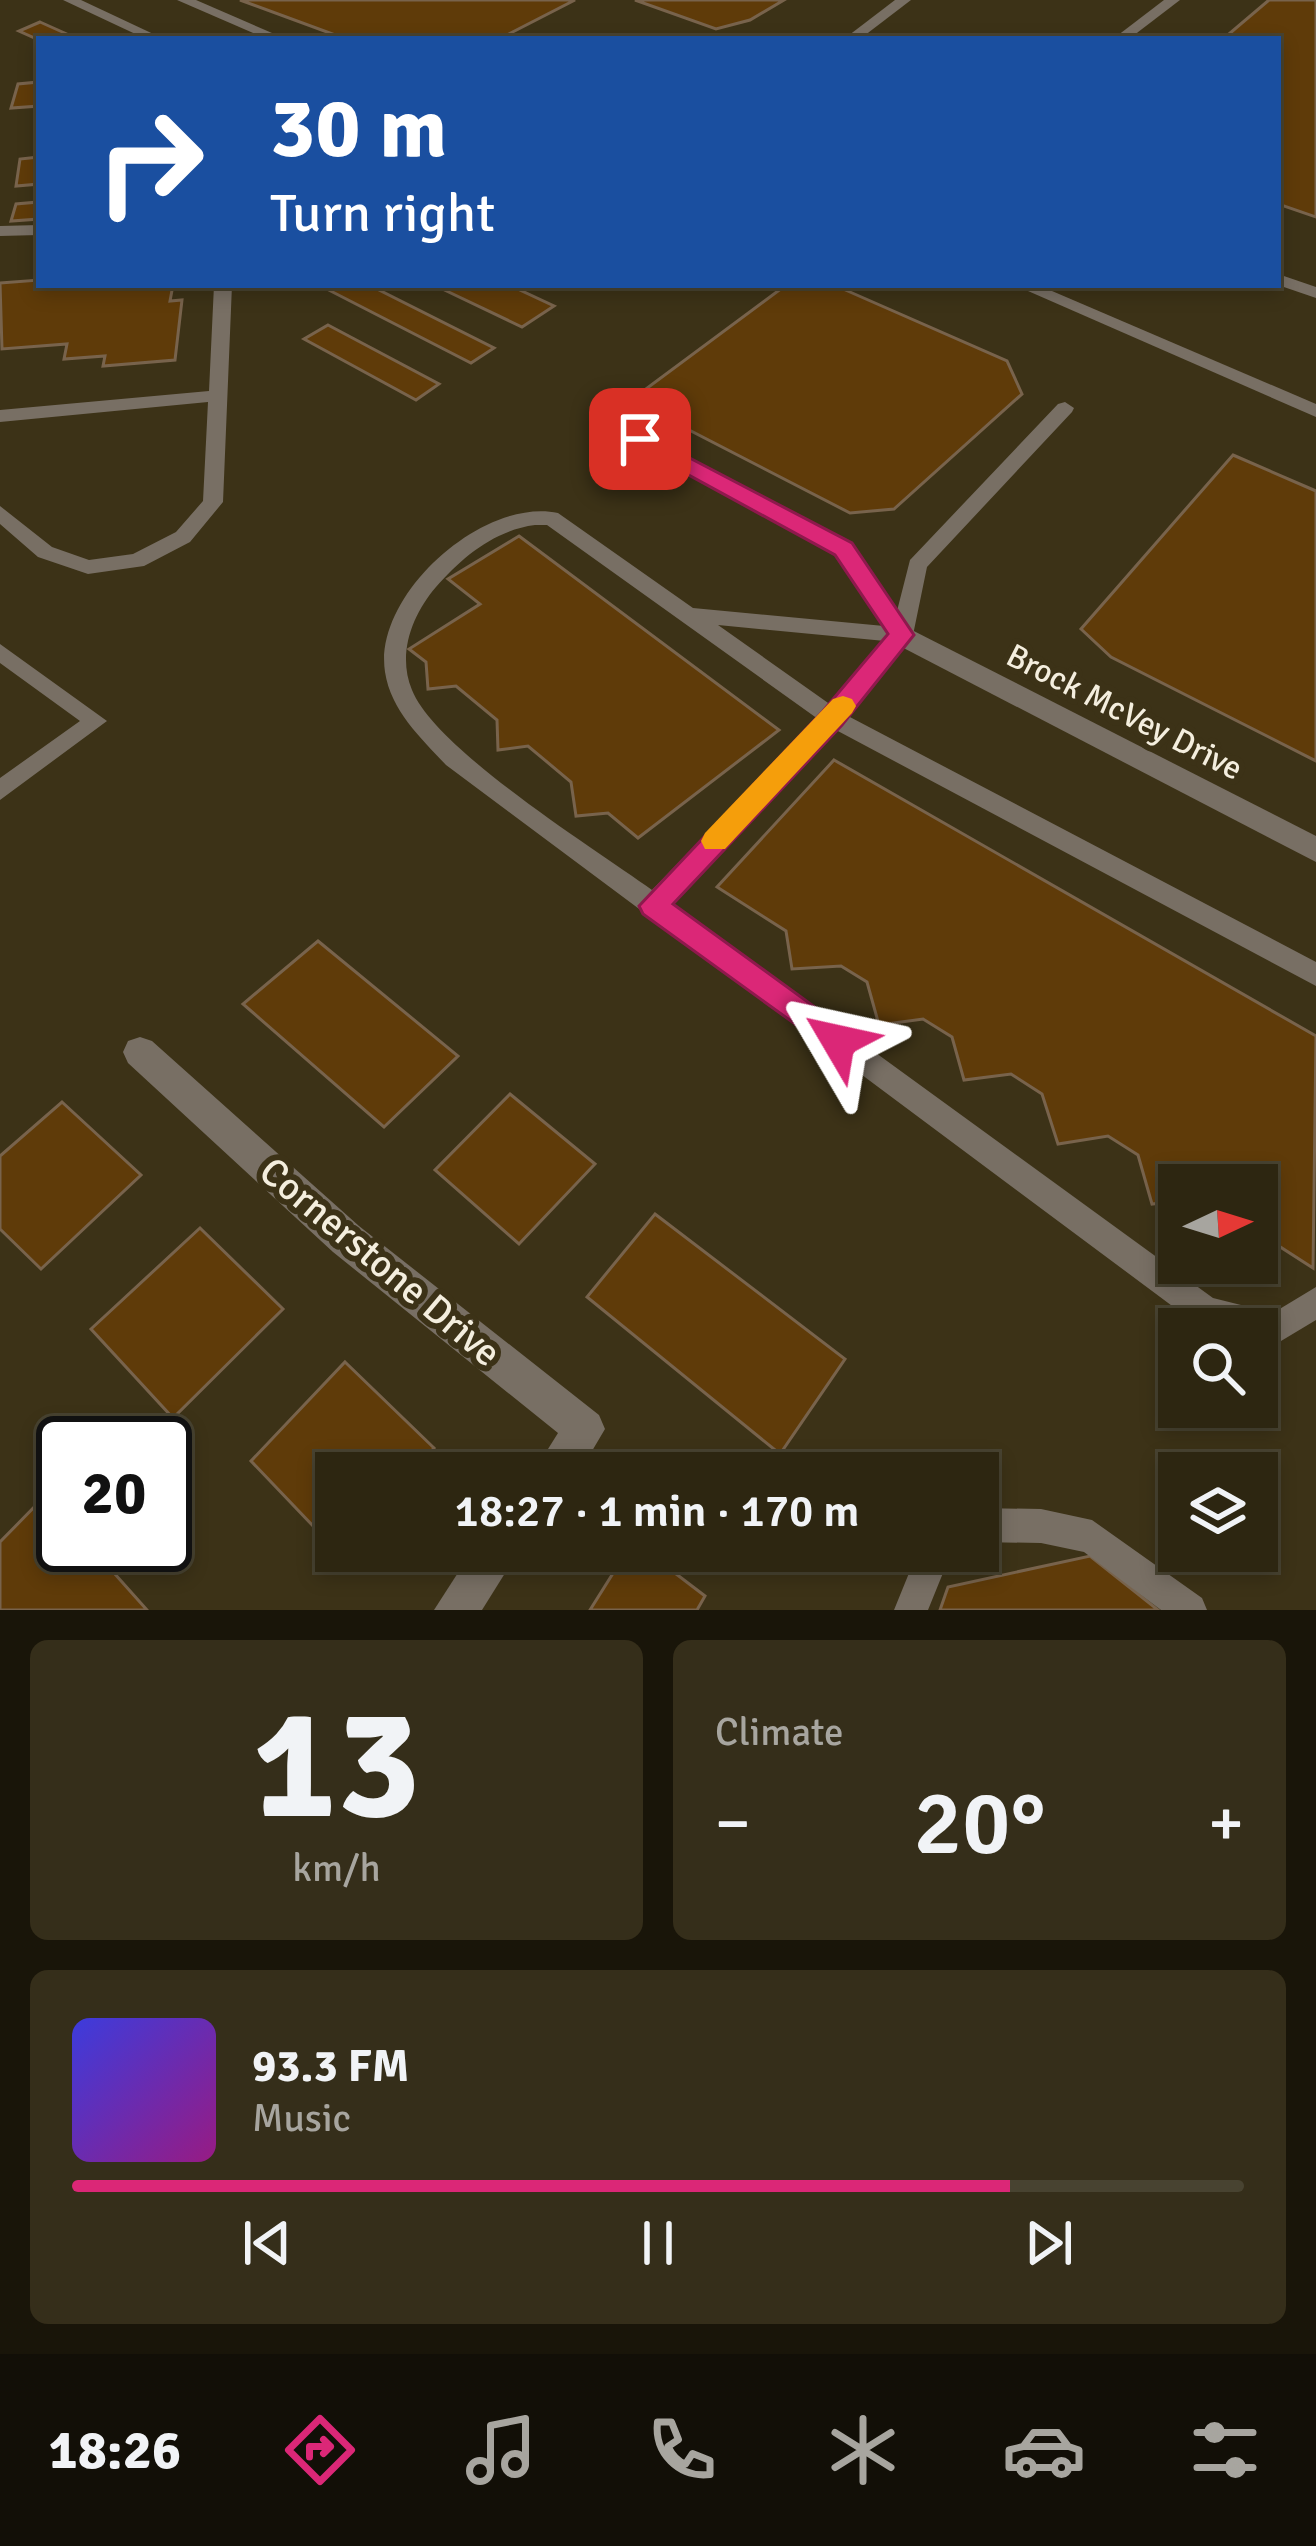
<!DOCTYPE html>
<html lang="en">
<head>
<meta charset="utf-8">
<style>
	:root { --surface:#2d2611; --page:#352e1a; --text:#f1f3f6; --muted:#a7a59f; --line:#484331; --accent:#db2777 }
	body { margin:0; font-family:Signika,sans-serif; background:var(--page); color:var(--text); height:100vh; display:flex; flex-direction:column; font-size:45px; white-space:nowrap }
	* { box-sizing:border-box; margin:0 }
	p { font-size:39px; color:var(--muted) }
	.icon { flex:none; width:66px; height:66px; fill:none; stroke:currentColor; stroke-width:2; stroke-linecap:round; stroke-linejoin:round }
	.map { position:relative; height:1610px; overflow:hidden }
	.sheet { display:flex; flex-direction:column; gap:30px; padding:30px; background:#191509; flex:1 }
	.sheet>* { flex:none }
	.top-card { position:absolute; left:36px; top:36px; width:1245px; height:252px; border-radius:0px; box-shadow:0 6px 18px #0003,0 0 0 3px var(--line); background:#1a4fa0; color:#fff; overflow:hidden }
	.needle { width:78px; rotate:86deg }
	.fabs { position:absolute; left:1158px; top:1164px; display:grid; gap:24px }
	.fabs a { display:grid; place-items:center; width:120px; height:120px; border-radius:0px; background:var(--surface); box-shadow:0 6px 18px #0003,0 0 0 3px var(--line); font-size:60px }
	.speed { position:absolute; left:36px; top:1416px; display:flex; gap:24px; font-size:60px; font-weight:700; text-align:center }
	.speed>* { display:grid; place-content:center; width:156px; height:156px; border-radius:50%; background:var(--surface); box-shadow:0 6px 18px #0003,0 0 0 3px var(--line); line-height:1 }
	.speed .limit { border:6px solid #111; border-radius:18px; background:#fff; color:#111 }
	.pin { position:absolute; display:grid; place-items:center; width:102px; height:102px; color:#fff; margin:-51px; border-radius:24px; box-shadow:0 6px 18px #0006 }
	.me { position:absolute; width:132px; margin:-66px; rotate:306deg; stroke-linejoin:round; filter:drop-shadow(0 0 9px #0008) }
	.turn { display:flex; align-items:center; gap:42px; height:252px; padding:0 36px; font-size:54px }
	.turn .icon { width:156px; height:156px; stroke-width:2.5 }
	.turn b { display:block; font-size:84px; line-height:102px }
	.big { font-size:90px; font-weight:600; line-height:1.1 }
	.sheet .tile { flex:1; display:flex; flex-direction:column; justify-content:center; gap:18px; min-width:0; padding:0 42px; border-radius:18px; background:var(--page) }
	.sheet .dial { align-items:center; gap:0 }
	.dial b { font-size:156px; line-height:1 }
	.song { display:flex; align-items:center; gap:36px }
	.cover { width:144px; height:144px; border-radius:18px; background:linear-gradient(135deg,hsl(240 70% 55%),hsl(310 70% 35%)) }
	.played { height:12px; border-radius:6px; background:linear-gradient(90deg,var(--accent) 80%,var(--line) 80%) }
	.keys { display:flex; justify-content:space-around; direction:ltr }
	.heat { display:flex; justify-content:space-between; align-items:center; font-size:66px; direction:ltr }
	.sheet .tiles { flex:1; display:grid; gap:30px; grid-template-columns:1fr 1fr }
	.tile:last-child { grid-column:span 2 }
	.trip { position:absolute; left:315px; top:1452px; width:684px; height:120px; border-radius:0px; background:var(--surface); box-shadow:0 6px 18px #0003,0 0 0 3px var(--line); font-weight:600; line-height:120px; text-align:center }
	.dock { display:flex; height:192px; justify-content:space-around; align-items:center; background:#120f07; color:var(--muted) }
	.dock .icon { width:84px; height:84px }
	.dock .active { color:var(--accent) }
	.dock b { font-size:54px; color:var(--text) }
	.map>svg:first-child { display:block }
	.building { fill:#5f3b09; stroke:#78634c; stroke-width:3 }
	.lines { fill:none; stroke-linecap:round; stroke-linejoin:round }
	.service { fill:#786f64; fill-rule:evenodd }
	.minor { fill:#786f64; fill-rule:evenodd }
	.route { fill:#db2777; stroke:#8e194d; stroke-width:3 }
	.slow { fill:#f59e0b }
	.labels { text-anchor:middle; stroke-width:12; stroke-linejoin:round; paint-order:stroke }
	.street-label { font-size:33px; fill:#f4eede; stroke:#3c3217 }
	.near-street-label { font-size:39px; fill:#f4eede; stroke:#3c3217 }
</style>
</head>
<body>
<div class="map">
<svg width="1316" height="1610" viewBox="0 0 1316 1610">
	<rect width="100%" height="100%" fill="#3c3217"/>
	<g class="building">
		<path d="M240,0H575L499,39H346Z"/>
		<path d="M635,0H784L750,20L716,29Z"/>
		<path d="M1269,0H1316V217L1278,204V39H1223Z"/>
		<path d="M40,22L78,39L39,40L19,31Z"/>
		<path d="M39,82V106L11,108L18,84Z"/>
		<path d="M39,157V184L16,186L20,159Z"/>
		<path d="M39,202V219L11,221L16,204Z"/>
		<path d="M39,280V285H173L170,301L182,300L175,360L103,366L105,356L64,359L67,344L2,349L0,283Z"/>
		<path d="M319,285H369L494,348L471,363Z"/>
		<path d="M434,285H509L554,306L522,327Z"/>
		<path d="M834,285L1007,361L1022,394L894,509L850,513L631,400L782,288Z"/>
		<path d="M328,325L439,384L416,400L304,339Z"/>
		<path d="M1233,455L1316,491V761L1111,657L1081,629Z"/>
		<path d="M519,536L779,730L638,838L608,813L576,816L571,782L528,746L498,750L497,720L456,686L428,689L426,662L409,649L480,604L448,579Z"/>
		<path d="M834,760L1316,1036L1313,1268L1257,1232V1185H1179V1201L1152,1204L1138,1155L1108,1136L1058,1144L1042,1094L1011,1074L964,1080L952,1037L923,1019L879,1025L867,982L841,966L792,969L786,931L717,887Z"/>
		<path d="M318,941L458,1056L384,1127L243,1004Z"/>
		<path d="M510,1094L595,1164L519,1244L435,1170Z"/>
		<path d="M62,1102L141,1175L41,1269L0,1229V1156Z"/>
		<path d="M655,1214L845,1359L780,1454L587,1297Z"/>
		<path d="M200,1228L283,1309L173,1418L91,1329Z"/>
		<path d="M345,1362L434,1448L412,1473H336V1550L251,1461Z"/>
		<path d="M45,1496L63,1516V1545H89L147,1610H0V1542Z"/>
		<path d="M627,1551H646L705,1596L697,1610H590Z"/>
		<path d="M1090,1556L1158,1610H940L948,1587Z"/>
	</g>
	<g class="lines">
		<g class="service">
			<path d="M63,0H81L164,39H146Z"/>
			<path d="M177,0H196L286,39H267Z"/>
			<path d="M895,0H911L860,39H844Z"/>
			<path d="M1164,0H1180L1129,39H1113Z"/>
			<path d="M39,225V235L0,236V226Z"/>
			<path d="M1278,274L1316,287V298L1278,285Z"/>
			<path d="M214,285H232L223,502L190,542L144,566L88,574L38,557L0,524V506L52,547L89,560L133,554L176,532L203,501L208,402L0,422V410L209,391Z"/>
			<path d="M1014,285H1038L1316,404V417Z"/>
			<path d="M1065,402L1074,408L1072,412L927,567L913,635L848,716L1316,962V986L836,730L671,904L1213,1298L1273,1313L1316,1287V1320L1276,1344L1257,1340V1329H1213L1195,1323L446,765C421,738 391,711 385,672C373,595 483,497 558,513L693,608L884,626L836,554L592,421V413H606L850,544L897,611L910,560L1058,404ZM535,525H547L818,719L652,890C595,849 436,750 412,690C397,654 412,615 436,587C462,557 495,530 535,525ZM718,625L885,641L831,705Z"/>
			<path d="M0,644L107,721L0,800V778L80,721L0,663Z"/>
			<path d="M978,1508L1041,1509L1092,1520L1202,1598L1207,1610H1161L1084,1552L1041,1543L978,1542Z"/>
			<path d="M918,1551H958L943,1573L928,1610H894Z"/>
		</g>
		<g class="minor">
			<path d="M902,625L1316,836V862L892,642L888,635L892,628Z"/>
			<path d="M140,1037L152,1041L359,1226L599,1415L605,1429L579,1473H533L558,1433L333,1252L128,1063L123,1052L128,1041Z"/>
			<path d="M472,1551H519L482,1610H434Z"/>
		</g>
	</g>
	<path class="route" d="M640,432L852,543L914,635L842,725L673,904L849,1032L853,1041L849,1051L838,1055L643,914L639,906L823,711L888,634L835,555L632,444V434Z"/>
	<path class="slow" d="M843,696L852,699L856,706L852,713L725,849H705L701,841L705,833L833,699Z"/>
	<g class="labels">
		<g class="street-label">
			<text transform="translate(1125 711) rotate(27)" y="12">Brock McVey Drive</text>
		</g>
		<g class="near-street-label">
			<text transform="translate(381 1261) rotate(40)" y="14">Cornerstone Drive</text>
		</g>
	</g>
</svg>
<div class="fabs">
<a><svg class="needle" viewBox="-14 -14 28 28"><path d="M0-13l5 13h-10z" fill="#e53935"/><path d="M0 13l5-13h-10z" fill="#a7a59f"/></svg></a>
<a><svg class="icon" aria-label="search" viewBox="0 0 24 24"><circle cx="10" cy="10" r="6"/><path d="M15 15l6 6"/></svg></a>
<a><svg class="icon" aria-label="layers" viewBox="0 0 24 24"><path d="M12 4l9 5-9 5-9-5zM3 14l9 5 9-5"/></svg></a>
</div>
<div class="speed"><div class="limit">20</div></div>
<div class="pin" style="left:640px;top:439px;background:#d93025"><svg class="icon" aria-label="arrive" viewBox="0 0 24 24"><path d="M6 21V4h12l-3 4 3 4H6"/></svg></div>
<svg class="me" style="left:838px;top:1041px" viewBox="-20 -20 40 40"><path d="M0-17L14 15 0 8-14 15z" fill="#db2777" stroke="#fff" stroke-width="4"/></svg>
<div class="trip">18:27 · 1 min · 170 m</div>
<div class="top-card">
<div class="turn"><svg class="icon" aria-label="right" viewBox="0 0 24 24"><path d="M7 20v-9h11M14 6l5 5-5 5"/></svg><div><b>30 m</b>Turn right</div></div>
</div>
</div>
<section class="sheet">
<div class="tiles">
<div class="tile dial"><b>13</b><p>km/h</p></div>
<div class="tile"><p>Climate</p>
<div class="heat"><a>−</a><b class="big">20°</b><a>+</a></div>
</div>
<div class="tile">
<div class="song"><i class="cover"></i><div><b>93.3 FM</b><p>Music</p></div></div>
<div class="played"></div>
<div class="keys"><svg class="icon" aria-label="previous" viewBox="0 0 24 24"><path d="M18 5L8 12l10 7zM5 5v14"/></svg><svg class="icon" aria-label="pause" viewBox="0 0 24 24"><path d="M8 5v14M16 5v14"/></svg><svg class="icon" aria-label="next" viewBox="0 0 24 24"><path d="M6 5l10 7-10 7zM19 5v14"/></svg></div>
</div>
</div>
</section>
<nav class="dock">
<b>18:26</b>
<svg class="icon active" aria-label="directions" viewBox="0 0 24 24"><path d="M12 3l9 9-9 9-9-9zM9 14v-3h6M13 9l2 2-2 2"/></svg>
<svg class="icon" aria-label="music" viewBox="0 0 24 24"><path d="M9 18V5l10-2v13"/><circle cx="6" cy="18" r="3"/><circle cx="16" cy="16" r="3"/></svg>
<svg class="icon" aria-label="phone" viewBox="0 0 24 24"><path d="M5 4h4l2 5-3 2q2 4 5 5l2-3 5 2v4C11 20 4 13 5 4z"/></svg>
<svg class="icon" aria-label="climate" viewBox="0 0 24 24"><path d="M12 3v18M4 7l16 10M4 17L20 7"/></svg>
<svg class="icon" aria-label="car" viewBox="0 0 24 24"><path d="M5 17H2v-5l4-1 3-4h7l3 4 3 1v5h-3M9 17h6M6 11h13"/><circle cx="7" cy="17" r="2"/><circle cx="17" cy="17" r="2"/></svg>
<svg class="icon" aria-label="filters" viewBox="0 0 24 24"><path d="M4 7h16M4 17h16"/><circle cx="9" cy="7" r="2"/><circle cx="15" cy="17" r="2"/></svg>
</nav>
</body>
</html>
